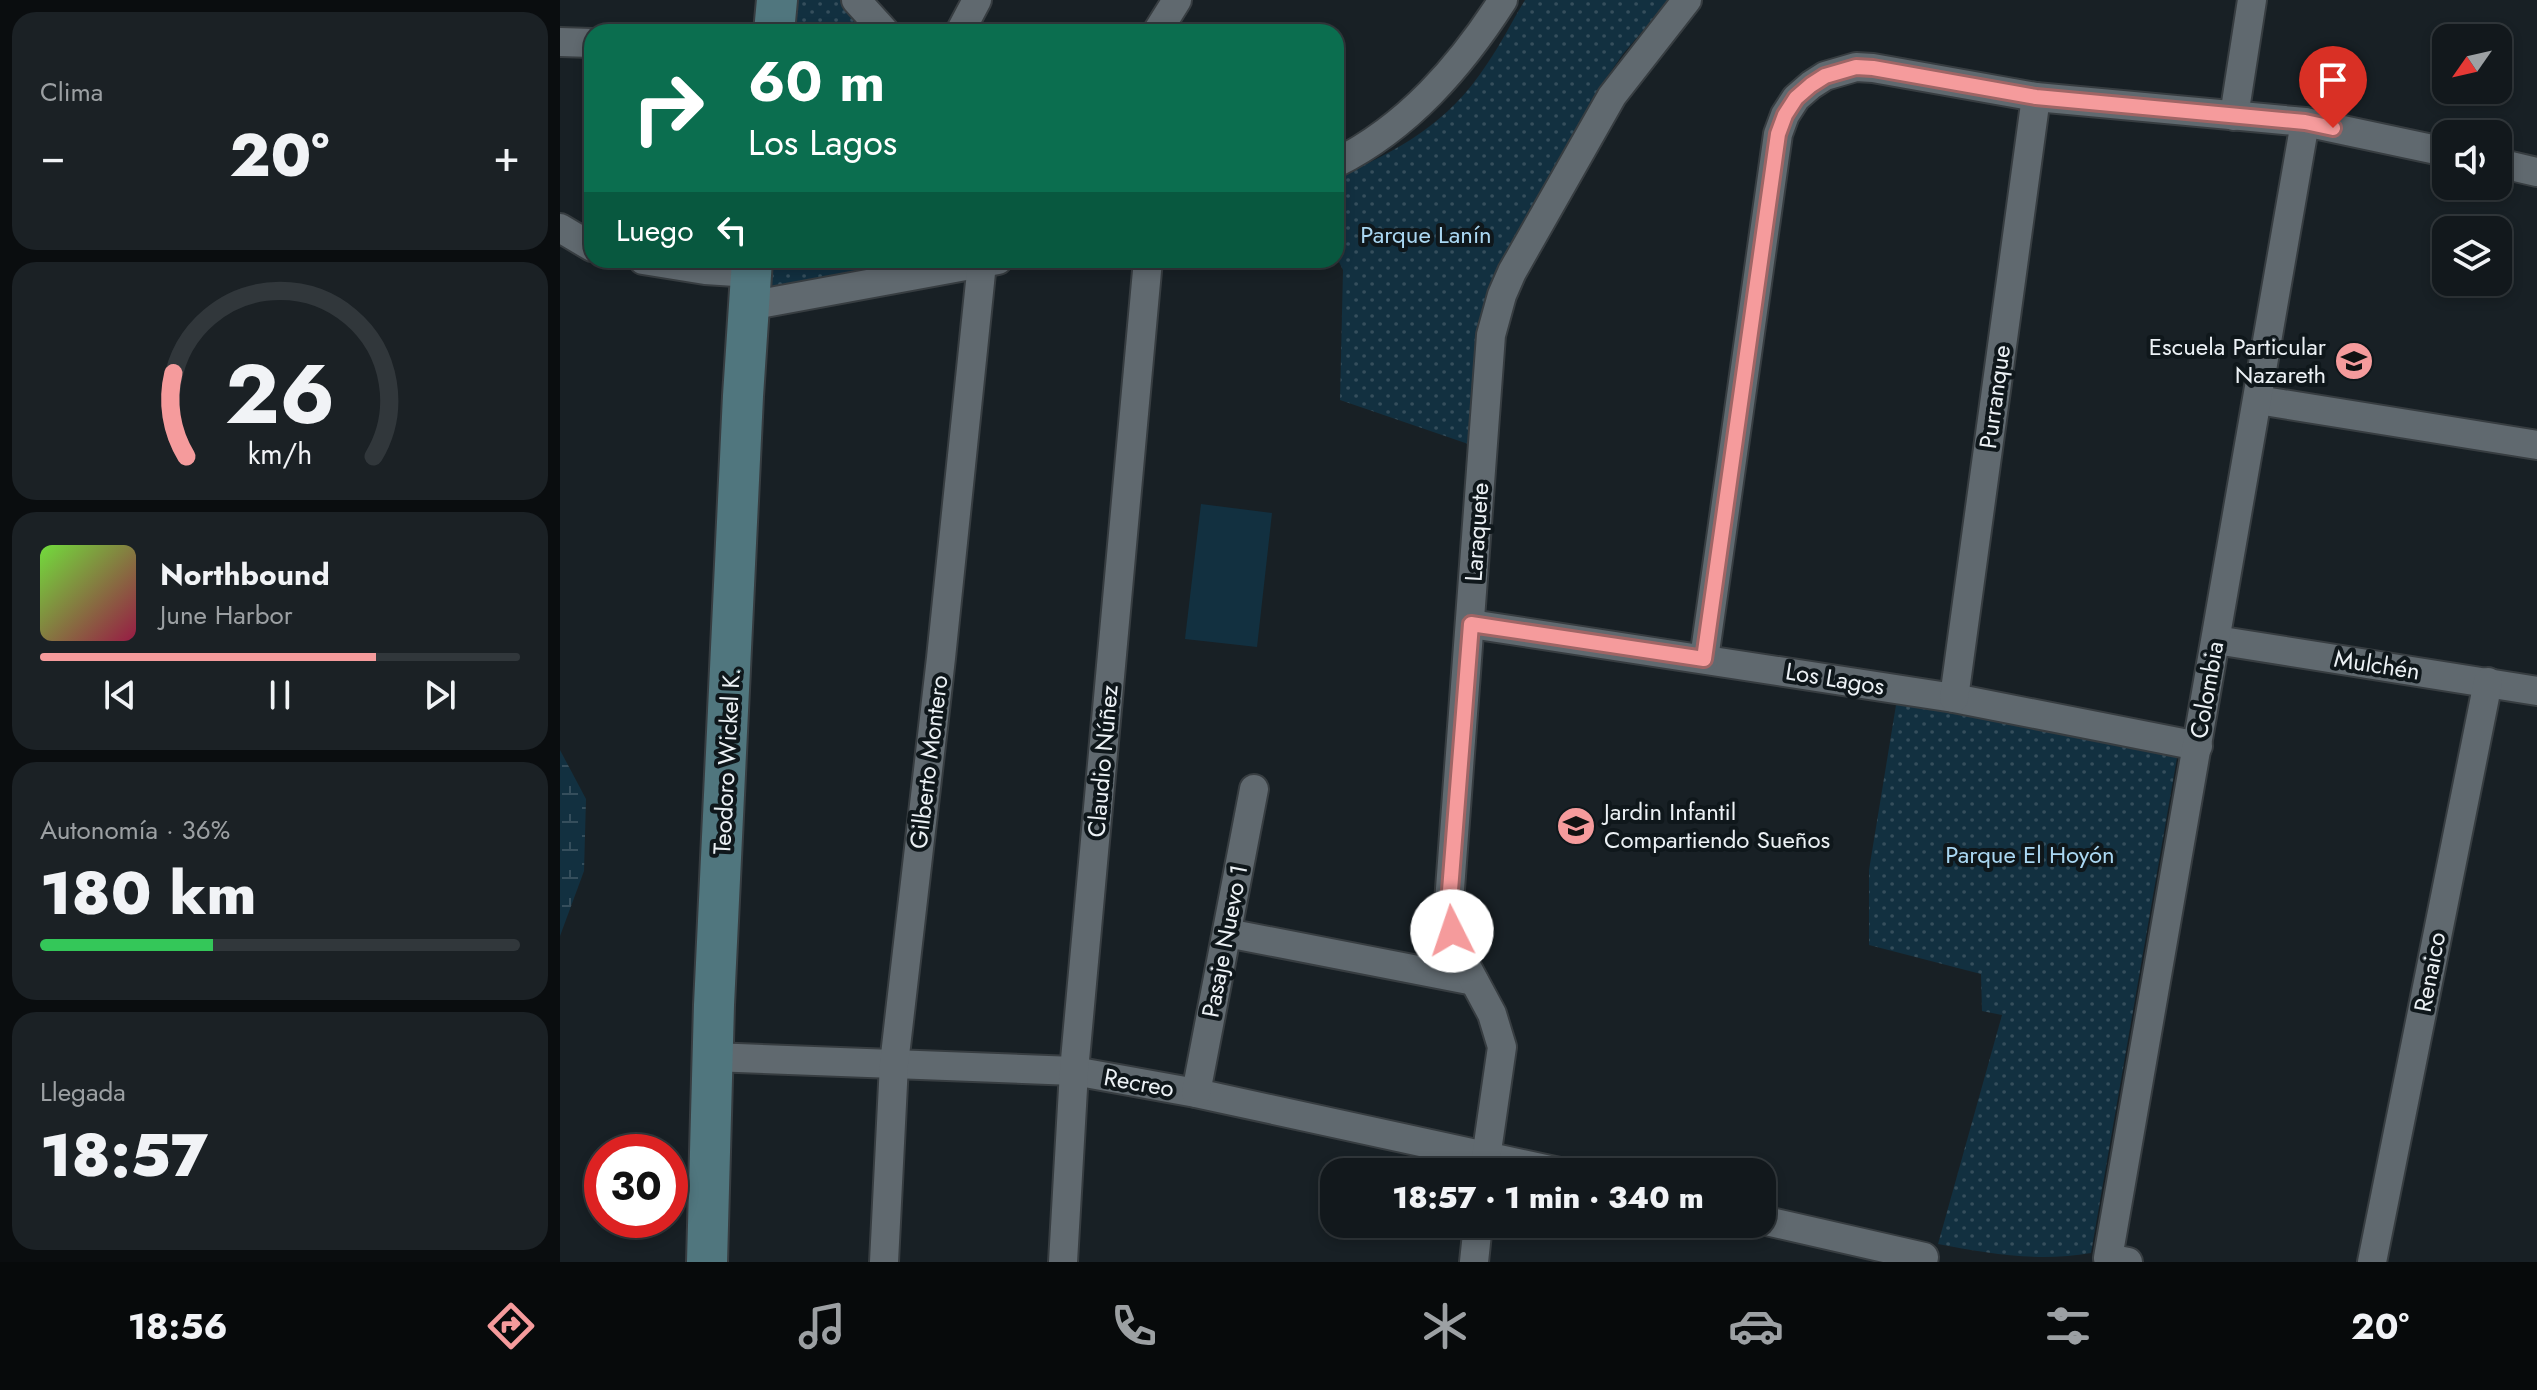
<!DOCTYPE html>
<html lang="es">
<head>
<meta charset="utf-8">
<style>
	:root { --surface:#12181c; --page:#1b2125; --text:#f1f3f6; --muted:#9ca0a3; --line:#31373b; --accent:#f59b9c }
	body { margin:0; font-family:Jost,sans-serif; background:var(--page); color:var(--text); height:100vh; display:flex; flex-direction:column; font-size:30px; white-space:nowrap }
	* { box-sizing:border-box; margin:0 }
	p { font-size:26px; color:var(--muted) }
	.icon { flex:none; width:44px; height:44px; fill:none; stroke:currentColor; stroke-width:2; stroke-linecap:round; stroke-linejoin:round }
	.map { position:relative; flex:1; overflow:hidden }
	.side { display:flex; flex-direction:column; gap:12px; padding:12px; background:#0a0d0f; width:560px }
	.side>* { flex:none }
	.banner { position:absolute; left:24px; top:24px; width:760px; height:244px; border-radius:24px; box-shadow:0 4px 12px #0003,0 0 0 2px var(--line); background:#0b6e4f; color:#fff; overflow:hidden }
	.needle { width:52px; rotate:236deg }
	.fabs { position:absolute; left:1872px; top:24px; display:grid; gap:16px }
	.fabs a { display:grid; place-items:center; width:80px; height:80px; border-radius:16px; background:var(--surface); box-shadow:0 4px 12px #0003,0 0 0 2px var(--line); font-size:40px }
	.speed { position:absolute; left:24px; top:1134px; display:flex; gap:16px; font-size:40px; font-weight:700; text-align:center }
	.speed>* { display:grid; place-content:center; width:104px; height:104px; border-radius:50%; background:var(--surface); box-shadow:0 4px 12px #0003,0 0 0 2px var(--line); line-height:1 }
	.speed .limit { border:12px solid #d22; background:#fff; color:#111 }
	.pin { position:absolute; display:grid; place-items:center; width:68px; height:68px; color:#fff; margin:-82px -34px; border-radius:50% 50% 50% 0; rotate:-45deg; box-shadow:0 0 8px #0007 }
	.pin .icon { rotate:45deg }
	.me { position:absolute; width:88px; margin:-44px; rotate:356deg; stroke-linejoin:round; filter:drop-shadow(0 0 6px #0008) }
	.turn { display:flex; align-items:center; gap:28px; height:168px; padding:0 32px; font-size:36px }
	.turn .icon { width:104px; height:104px; stroke-width:2.5 }
	.turn b { display:block; font-size:56px; line-height:68px }
	.then { display:flex; align-items:center; height:76px; padding:0 32px; background:#0003; gap:16px; font-size:30px }
	.big { font-size:60px; font-weight:800; line-height:1.1 }
	.side .tile { flex:1; display:flex; flex-direction:column; justify-content:center; gap:12px; min-width:0; padding:0 28px; border-radius:24px; background:var(--page) }
	.side .dial { align-items:center; gap:0 }
	.dial svg { height:208px; overflow:visible; fill:none; stroke:var(--line); stroke-width:7; stroke-linecap:round; text-anchor:middle }
	.dial text { fill:var(--text); stroke:none }
	.song { display:flex; align-items:center; gap:24px }
	.cover { width:96px; height:96px; border-radius:12px; background:linear-gradient(135deg,hsl(100 70% 55%),hsl(340 70% 35%)) }
	.played { height:8px; border-radius:4px; background:linear-gradient(90deg,var(--accent) 70%,var(--line) 70%) }
	.keys { display:flex; justify-content:space-around; direction:ltr }
	.heat { display:flex; justify-content:space-between; align-items:center; font-size:44px; direction:ltr }
	.charge { height:12px; border-radius:6px; background:linear-gradient(90deg,#34c759 36%,var(--line) 0) }
	.trip { position:absolute; left:760px; top:1158px; width:456px; height:80px; border-radius:24px; background:var(--surface); box-shadow:0 4px 12px #0003,0 0 0 2px var(--line); font-weight:800; line-height:80px; text-align:center }
	.tab-bar { display:flex; height:128px; justify-content:space-around; align-items:center; background:#070a0b; color:var(--muted) }
	.tab-bar .icon { width:56px; height:56px }
	.tab-bar .current { color:var(--accent) }
	.tab-bar b { font-size:36px; color:var(--text) }
	main { display:flex; flex:1; min-height:0 }
	.map>svg:first-child { display:block }
	.grass { fill:#123040 }
	.wetland { fill:url(#wetland-marsh) }
	.park { fill:url(#park-dots) }
	.lines { fill:none; stroke-linecap:round; stroke-linejoin:round }
	.street-casing { stroke:#373d41; stroke-width:32 }
	.secondary-casing { stroke:#373d41; stroke-width:44 }
	.street { stroke:#60696f; stroke-width:28 }
	.secondary { stroke:#50767e; stroke-width:40 }
	.route-casing { stroke:#9f6565; stroke-width:20 }
	.route { stroke:#f59b9c; stroke-width:14 }
	.labels { text-anchor:middle; stroke-width:8; stroke-linejoin:round; paint-order:stroke }
	.park-label { font-size:24px; fill:#aad7f2; stroke:#0f171b }
	.poi-label { font-size:24px; fill:#ecf1f5; stroke:#0f171b; text-anchor:end }
	.street-label { font-size:24px; fill:#ecf1f5; stroke:#0f171b }
</style>
</head>
<body>
<main>
<section class="side">
<div class="tile"><p>Clima</p>
<div class="heat"><a>−</a><b class="big">20°</b><a>+</a></div>
</div>
<div class="tile dial"><svg viewBox="0 0 100 80">
<path d="M14 69A42 42 0 1 1 86 69"/>
<path d="M14 69A42 42 0 0 1 9 37" stroke="#f59b9c"/>
<text x="50" y="56" font-size="32" font-weight="700">26</text>
<text x="50" y="72" font-size="11">km/h</text>
</svg></div>
<div class="tile">
<div class="song"><i class="cover"></i><div><b>Northbound</b><p>June Harbor</p></div></div>
<div class="played"></div>
<div class="keys"><svg class="icon" aria-label="previous" viewBox="0 0 24 24"><path d="M18 5L8 12l10 7zM5 5v14"/></svg><svg class="icon" aria-label="pause" viewBox="0 0 24 24"><path d="M8 5v14M16 5v14"/></svg><svg class="icon" aria-label="next" viewBox="0 0 24 24"><path d="M6 5l10 7-10 7zM19 5v14"/></svg></div>
</div>
<div class="tile"><p>Autonomía · 36%</p><b class="big">180 km</b><div class="charge"></div></div>
<div class="tile"><p>Llegada</p><b class="big">18:57</b></div>
</section>
<div class="map">
<svg width="1977" height="1262" viewBox="0 0 1977 1262">
	<defs>
		<pattern id="wetland-marsh" width="20" height="14" patternUnits="userSpaceOnUse" patternTransform="scale(2)"><rect width="20" height="14" fill="#123040"/><path d="M1 5h8M5 5V1M11 12h8M15 12V8" fill="none" stroke="#354e5c"/></pattern>
		<pattern id="park-dots" width="8" height="8" patternUnits="userSpaceOnUse" patternTransform="scale(2)"><rect width="8" height="8" fill="#123040"/><path d="M2 2h.1M6 6h.1" fill="none" stroke="#354e5c" stroke-width="1.8" stroke-linecap="round"/></pattern>
	</defs>
	<rect width="100%" height="100%" fill="#182025"/>
	<path class="grass" d="M641,504L712,513L697,647L625,639Z"/>
	<path class="wetland" d="M0,750L26,799L24,871L0,936Z"/>
	<g class="park">
		<path d="M219,0H292L322,32H216Z"/>
		<path d="M965,0H1109L1063,54L1038,90L1007,144L961,246L917,447L780,400L783,270L776,256V178C839,150 888,124 927,64C941,44 952,21 965,0Z"/>
		<path d="M195,260H309L301,281L191,303Z"/>
		<path d="M1337,699L1618,752L1531,1253C1480,1262 1429,1254 1378,1244L1442,1015L1422,1011L1421,974L1309,945V870Z"/>
	</g>
	<g class="lines">
		<g class="street-casing">
			<g id="street">
				<path d="M296,0L325,32"/>
				<path d="M400,32L417,0"/>
				<path d="M597,32L617,0"/>
				<path d="M0,42L32,43"/>
				<path d="M1674,116L1692,0"/>
				<path d="M776,163C848,127 900,67 943,0"/>
				<path d="M1938,163L1977,172"/>
				<path d="M0,228L32,247"/>
				<path d="M83,260L145,270L191,273"/>
				<path d="M188,306L438,260"/>
				<path d="M1698,400L1977,445"/>
				<path d="M911,624L1394,698L1638,746"/>
				<path d="M1656,640L1977,691"/>
				<path d="M1144,659L1218,134L1225,115L1236,98L1251,85L1265,76L1296,67L1313,68L1476,97L1745,122L1886,152"/>
				<path d="M1394,698L1476,97"/>
				<path d="M667,933L914,981"/>
				<path d="M152,1057L514,1071L636,1093L999,1172"/>
				<path d="M636,1093L694,789"/>
				<path d="M924,1172L942,1047L932,1014L896,947L888,916L931,335L942,295L952,272L1052,96L1127,0"/>
				<path d="M1202,1220L1364,1257L1363,1262"/>
				<path d="M324,1262L334,1064L381,658L422,263"/>
				<path d="M503,1262L514,1071L588,260"/>
				<path d="M914,1262L918,1224"/>
				<path d="M1568,1262L1548,1258L1745,122"/>
				<path d="M1812,1262L1928,682"/>
			</g>
		</g>
		<g class="secondary-casing">
			<g id="secondary">
				<path d="M214,32L217,0"/>
				<path d="M147,1262L154,1005L183,396L192,260"/>
			</g>
		</g>
		<use href="#street" class="street"/>
		<use href="#secondary" class="secondary"/>
	</g>
	<g class="lines">
		<g class="route-casing">
			<path id="route" d="M892,931L888,916L911,624L1144,659L1218,134L1225,115L1236,98L1251,85L1265,76L1296,67L1313,68L1476,97L1745,122L1773,128"/>
		</g>
		<use href="#route" class="route"/>
	</g>
	<defs>
		<g id="school-disc" transform="scale(2)"><circle r="9.5" fill="#f59b9c" stroke="#0f171b"/><path d="M0-5L7-2L0 1L-7-2ZM-4 1L0 2.5L4 1V4Q0 6-4 4Z" fill="#111"/></g>
	</defs>
	<g fill-rule="evenodd">
		<use href="#school-disc" x="1794" y="361"/>
		<use href="#school-disc" x="1016" y="826"/>
	</g>
	<g class="labels">
		<g class="park-label">
			<text x="866" y="243">Parque Lanín</text>
			<text x="1470" y="863">Parque El Hoyón</text>
		</g>
		<g class="poi-label">
			<text x="1766" y="355">Escuela Particular<tspan x="1766" dy="28">Nazareth</tspan></text>
			<text x="1044" y="820" text-anchor="start">Jardin Infantil<tspan x="1044" dy="28">Compartiendo Sueños</tspan></text>
		</g>
		<g class="street-label">
			<text transform="translate(1435 397) rotate(-82)" y="8">Purranque</text>
			<text transform="translate(917 532) rotate(-86)" y="8">Laraquete</text>
			<text transform="translate(1817 665) rotate(9)" y="8">Mulchén</text>
			<text transform="translate(1275 679) rotate(9)" y="8">Los Lagos</text>
			<text transform="translate(1647 690) rotate(-80)" y="8">Colombia</text>
			<text transform="translate(167 761) rotate(-87)" y="8">Teodoro Wickel K.</text>
			<text transform="translate(543 761) rotate(-85)" y="8">Claudio Núñez</text>
			<text transform="translate(369 762) rotate(-83)" y="8">Gilberto Montero</text>
			<text transform="translate(665 941) rotate(-79)" y="8">Pasaje Nuevo 1</text>
			<text transform="translate(1870 972) rotate(-79)" y="8">Renaico</text>
			<text transform="translate(579 1083) rotate(10)" y="8">Recreo</text>
		</g>
	</g>
</svg>
<div class="fabs">
<a><svg class="needle" viewBox="-14 -14 28 28"><path d="M0-13l5 13h-10z" fill="#e53935"/><path d="M0 13l5-13h-10z" fill="#9ca0a3"/></svg></a>
<a><svg class="icon" aria-label="sound" viewBox="0 0 24 24"><path d="M4 9h4l5-4v14l-5-4H4zM17 9q2 3 0 6"/></svg></a>
<a><svg class="icon" aria-label="layers" viewBox="0 0 24 24"><path d="M12 4l9 5-9 5-9-5zM3 14l9 5 9-5"/></svg></a>
</div>
<div class="speed"><div class="limit">30</div></div>
<div class="pin" style="left:1773px;top:128px;background:#d93025"><svg class="icon" aria-label="arrive" viewBox="0 0 24 24"><path d="M6 21V4h12l-3 4 3 4H6"/></svg></div>
<svg class="me" style="left:892px;top:931px" viewBox="-20 -20 40 40"><circle r="19" fill="#fff"/><path d="M0-13L10 11 0 6-10 11z" fill="#f59b9c"/></svg>
<div class="trip">18:57 · 1 min · 340 m</div>
<div class="banner">
<div class="turn"><svg class="icon" aria-label="right" viewBox="0 0 24 24"><path d="M7 20v-9h11M14 6l5 5-5 5"/></svg><div><b>60 m</b>Los Lagos</div></div>
<div class="then">Luego<svg class="icon" aria-label="left" viewBox="0 0 24 24"><path d="M17 20v-9H6M10 6l-5 5 5 5"/></svg></div>
</div>
</div>
</main>
<nav class="tab-bar">
<b>18:56</b>
<svg class="icon current" aria-label="directions" viewBox="0 0 24 24"><path d="M12 3l9 9-9 9-9-9zM9 14v-3h6M13 9l2 2-2 2"/></svg>
<svg class="icon" aria-label="music" viewBox="0 0 24 24"><path d="M9 18V5l10-2v13"/><circle cx="6" cy="18" r="3"/><circle cx="16" cy="16" r="3"/></svg>
<svg class="icon" aria-label="phone" viewBox="0 0 24 24"><path d="M5 4h4l2 5-3 2q2 4 5 5l2-3 5 2v4C11 20 4 13 5 4z"/></svg>
<svg class="icon" aria-label="climate" viewBox="0 0 24 24"><path d="M12 3v18M4 7l16 10M4 17L20 7"/></svg>
<svg class="icon" aria-label="car" viewBox="0 0 24 24"><path d="M5 17H2v-5l4-1 3-4h7l3 4 3 1v5h-3M9 17h6M6 11h13"/><circle cx="7" cy="17" r="2"/><circle cx="17" cy="17" r="2"/></svg>
<svg class="icon" aria-label="filters" viewBox="0 0 24 24"><path d="M4 7h16M4 17h16"/><circle cx="9" cy="7" r="2"/><circle cx="15" cy="17" r="2"/></svg>
<b>20°</b>
</nav>
</body>
</html>
